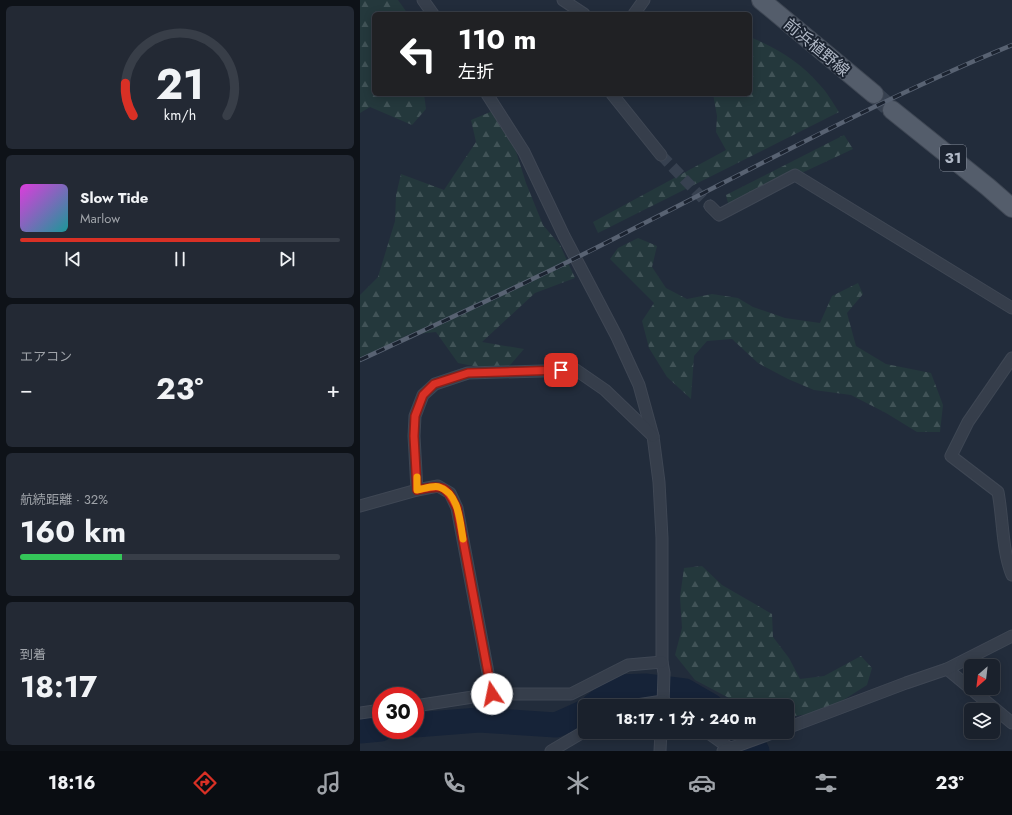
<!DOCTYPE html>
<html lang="ja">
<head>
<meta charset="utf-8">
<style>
	:root { --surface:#1a212c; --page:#232934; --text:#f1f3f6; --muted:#9fa3a9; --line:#383e48; --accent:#d93025 }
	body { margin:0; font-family:Jost,"Noto Sans JP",sans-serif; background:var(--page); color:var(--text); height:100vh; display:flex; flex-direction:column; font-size:15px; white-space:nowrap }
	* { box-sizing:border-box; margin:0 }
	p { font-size:13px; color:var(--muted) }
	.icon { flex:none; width:22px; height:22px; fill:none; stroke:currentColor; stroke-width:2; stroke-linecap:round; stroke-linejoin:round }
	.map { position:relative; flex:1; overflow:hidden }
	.details { display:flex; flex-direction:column; gap:6px; padding:6px; background:#0e1218; width:360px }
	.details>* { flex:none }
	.top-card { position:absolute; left:12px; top:12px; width:380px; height:84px; border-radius:6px; box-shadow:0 2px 10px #0003,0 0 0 1px var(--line); background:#202124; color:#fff; overflow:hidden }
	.needle { width:26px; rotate:208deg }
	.buttons { position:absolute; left:604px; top:659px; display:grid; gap:8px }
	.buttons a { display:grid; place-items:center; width:36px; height:36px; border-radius:6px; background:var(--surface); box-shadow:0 2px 10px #0003,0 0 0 1px var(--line); font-size:20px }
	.speed { position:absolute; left:12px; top:687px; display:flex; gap:8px; font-size:20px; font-weight:700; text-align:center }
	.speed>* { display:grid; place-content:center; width:52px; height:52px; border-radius:50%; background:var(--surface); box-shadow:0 2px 10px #0003,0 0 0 1px var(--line); line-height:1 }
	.speed .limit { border:6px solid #d22; background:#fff; color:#111 }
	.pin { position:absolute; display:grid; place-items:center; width:34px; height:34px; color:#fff; margin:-17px; border-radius:8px; box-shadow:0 2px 6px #0006 }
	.me { position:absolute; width:44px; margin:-22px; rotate:349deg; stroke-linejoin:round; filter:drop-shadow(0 0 3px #0008) }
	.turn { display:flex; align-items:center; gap:14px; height:84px; padding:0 20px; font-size:18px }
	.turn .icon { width:52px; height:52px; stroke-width:2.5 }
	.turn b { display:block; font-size:28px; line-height:34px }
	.big { font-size:30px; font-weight:700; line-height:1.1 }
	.details .tile { flex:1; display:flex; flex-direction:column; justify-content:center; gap:6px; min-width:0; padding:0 14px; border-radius:6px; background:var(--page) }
	.details .dial { align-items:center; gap:0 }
	.dial svg { height:104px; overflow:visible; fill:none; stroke:var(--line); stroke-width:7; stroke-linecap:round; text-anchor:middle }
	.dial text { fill:var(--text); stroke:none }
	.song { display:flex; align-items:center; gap:12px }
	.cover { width:48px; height:48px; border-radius:6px; background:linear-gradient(135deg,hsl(300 70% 55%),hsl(180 70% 35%)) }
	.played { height:4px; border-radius:2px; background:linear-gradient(90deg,var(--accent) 75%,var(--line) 75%) }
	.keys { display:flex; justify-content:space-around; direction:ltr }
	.heat { display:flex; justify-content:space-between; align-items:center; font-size:22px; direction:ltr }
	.charge { height:6px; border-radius:3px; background:linear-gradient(90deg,#34c759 32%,var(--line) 0) }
	.trip { position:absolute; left:218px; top:699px; width:216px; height:40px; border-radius:6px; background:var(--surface); box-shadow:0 2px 10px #0003,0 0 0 1px var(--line); font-weight:700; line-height:40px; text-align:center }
	.menu { display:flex; height:64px; justify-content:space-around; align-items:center; background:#0a0d12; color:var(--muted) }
	.menu .icon { width:28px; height:28px }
	.menu .selected { color:var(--accent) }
	.menu b { font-size:18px; color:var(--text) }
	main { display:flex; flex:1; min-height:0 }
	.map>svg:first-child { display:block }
	.forest { fill:url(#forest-firs) }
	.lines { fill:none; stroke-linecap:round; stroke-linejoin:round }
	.river { stroke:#162338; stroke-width:25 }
	.street-tunnel { stroke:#374150; stroke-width:11; stroke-dasharray:11 5.5; stroke-linecap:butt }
	.primary-tunnel { stroke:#374150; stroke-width:18; stroke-dasharray:18 9; stroke-linecap:butt }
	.street-casing { stroke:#3f4754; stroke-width:13 }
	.primary-casing { stroke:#3f4754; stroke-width:20 }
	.street { stroke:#363e4b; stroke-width:11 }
	.primary { stroke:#545d6b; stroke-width:18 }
	.rail-casing { stroke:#586272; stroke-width:4.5 }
	.rail { stroke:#1b2330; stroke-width:3; stroke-dasharray:9; stroke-linecap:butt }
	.route-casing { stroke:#8d1f18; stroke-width:10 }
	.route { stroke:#d93025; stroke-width:7 }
	.slow { stroke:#f59e0b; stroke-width:7 }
	.labels { text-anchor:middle; stroke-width:4; stroke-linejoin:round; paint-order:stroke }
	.shield { fill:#1b2330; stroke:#848c9a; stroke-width:1 }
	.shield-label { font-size:15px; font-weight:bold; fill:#b1b9c7 }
	.street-label { font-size:16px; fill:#b1b9c7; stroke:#1b2330 }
</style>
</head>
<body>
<main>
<section class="details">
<div class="tile dial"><svg viewBox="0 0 100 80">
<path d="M14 69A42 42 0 1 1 86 69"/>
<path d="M14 69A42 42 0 0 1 8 44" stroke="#d93025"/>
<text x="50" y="56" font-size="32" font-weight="700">21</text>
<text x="50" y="72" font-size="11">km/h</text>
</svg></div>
<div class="tile">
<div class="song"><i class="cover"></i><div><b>Slow Tide</b><p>Marlow</p></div></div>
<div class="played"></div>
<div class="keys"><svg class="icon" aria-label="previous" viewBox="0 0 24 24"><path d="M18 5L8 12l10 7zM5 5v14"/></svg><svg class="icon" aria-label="pause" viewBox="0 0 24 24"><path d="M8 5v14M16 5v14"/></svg><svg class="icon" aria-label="next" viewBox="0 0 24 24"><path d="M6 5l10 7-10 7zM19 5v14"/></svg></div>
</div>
<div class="tile"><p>エアコン</p>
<div class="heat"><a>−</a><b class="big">23°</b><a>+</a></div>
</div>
<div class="tile"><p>航続距離 · 32%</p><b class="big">160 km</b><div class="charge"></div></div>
<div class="tile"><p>到着</p><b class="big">18:17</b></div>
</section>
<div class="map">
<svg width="652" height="751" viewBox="0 0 652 751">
	<defs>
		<pattern id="forest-firs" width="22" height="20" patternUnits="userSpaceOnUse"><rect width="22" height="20" fill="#24383c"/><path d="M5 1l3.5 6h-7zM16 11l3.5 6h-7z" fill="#415357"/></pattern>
	</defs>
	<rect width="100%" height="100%" fill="#222c3b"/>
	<g class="forest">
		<path d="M0,0H38L48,14H14V94H64L66,109L52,125L10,107L0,113Z"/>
		<path d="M390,37C417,48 440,62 459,84C467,92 473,103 479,112L238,233L233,222L366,150L356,132L357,116L353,94H390Z"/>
		<path d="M135,110L154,145L166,183L183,225L200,245L215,278L175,293L122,342L164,349L144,372L98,363L76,332L47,335L15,355L0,361V295L18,277L35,221L36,195L41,174L84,190L116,142L111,120Z"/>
		<path d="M484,135L493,149L369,207L366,195Z"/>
		<path d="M278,238L297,246L292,267L306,288L327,299L352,294L378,298L393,307L425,318L460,323L472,296L498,283L503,294L487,313L496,346L526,364L571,373L583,405L580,432H557L526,413L491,395L454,390L428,379L398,363L372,339L347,341L334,356L331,399L307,377L289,348L282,321L294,303L250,259L258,248Z"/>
		<path d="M342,566L362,585L412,614L413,637L429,658L440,679L464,676L501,656L512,668L507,685L485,699L457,713L427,717V706H384L335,680L315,655L322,628L320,597L324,568Z"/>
	</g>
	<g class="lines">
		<g class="river">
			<path d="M233,706L258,687L285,686L325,691L351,706"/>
			<path d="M55,725L119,720L196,725L225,712"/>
			<path d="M0,731L21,729"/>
			<path d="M383,732L397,751"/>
		</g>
		<path class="street-tunnel" d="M301,155L350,206"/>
		<path class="primary-tunnel" d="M514,94L532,110"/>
		<g class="street-casing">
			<g id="street">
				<path d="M63,0L73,14"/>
				<path d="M203,0L224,14"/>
				<path d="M274,14L284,0"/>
				<path d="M127,94L164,152L204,236L257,337L279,385L293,436L299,482L302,538V662L304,673L303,706"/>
				<path d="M252,94L301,155"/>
				<path d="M350,206L359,215L435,175L652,308"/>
				<path d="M652,358L608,422L591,456L638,492C643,518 642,551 652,575"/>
				<path d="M57,490L54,436L55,416L63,395L75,384L108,373L216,370L245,390L293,436"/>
				<path d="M0,506L57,490L78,486L90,493L97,508L132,694"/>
				<path d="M587,669L652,723"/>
				<path d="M55,706L132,694H211L268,665L302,662"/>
				<path d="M270,706L303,701L311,706"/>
				<path d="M0,713L21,710"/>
				<path d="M427,728L546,683L587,669L652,636"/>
				<path d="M347,732L371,749"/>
				<path d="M191,751L225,731"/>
				<path d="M300,751L301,732"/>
				<path d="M363,751L415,732"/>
			</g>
		</g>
		<g class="primary-casing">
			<g id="primary">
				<path d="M401,0L514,94"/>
				<path d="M532,110L628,187L652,208"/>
			</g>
		</g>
		<use href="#street" class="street"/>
		<use href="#primary" class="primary"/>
		<g class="rail-casing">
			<path id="rail" d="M0,360C90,318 181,277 269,231C396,167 520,99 652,45"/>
		</g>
		<use href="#rail" class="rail"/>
	</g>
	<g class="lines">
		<g class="route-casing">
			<path id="route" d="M132,694L97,508C85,484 83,485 57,490L54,436L55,416L63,395L74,384L108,373L201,370"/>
		</g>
		<use href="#route" class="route"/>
		<path class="slow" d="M57,477V490C63,489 74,485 79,487C99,493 100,522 103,539"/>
	</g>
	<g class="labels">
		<rect class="shield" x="580" y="145" width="26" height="26" rx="3"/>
		<g class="shield-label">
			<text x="593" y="163">31</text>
		</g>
		<g class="street-label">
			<text transform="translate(457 47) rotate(40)" y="6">前浜植野線</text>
		</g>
	</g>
</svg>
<div class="buttons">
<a><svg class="needle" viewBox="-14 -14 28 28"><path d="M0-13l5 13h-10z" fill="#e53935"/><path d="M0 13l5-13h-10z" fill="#9fa3a9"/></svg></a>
<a><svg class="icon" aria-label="layers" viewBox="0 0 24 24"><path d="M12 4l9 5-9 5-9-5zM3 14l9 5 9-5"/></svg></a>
</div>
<div class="speed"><div class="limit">30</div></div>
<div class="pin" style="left:201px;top:370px;background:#d93025"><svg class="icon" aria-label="arrive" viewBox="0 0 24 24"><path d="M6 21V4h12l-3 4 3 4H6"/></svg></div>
<svg class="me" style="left:132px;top:694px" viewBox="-20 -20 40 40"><circle r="19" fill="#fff"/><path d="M0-13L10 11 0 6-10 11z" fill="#d93025"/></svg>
<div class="trip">18:17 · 1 分 · 240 m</div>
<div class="top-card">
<div class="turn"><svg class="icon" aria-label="left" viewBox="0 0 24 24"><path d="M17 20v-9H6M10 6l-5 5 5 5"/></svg><div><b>110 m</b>左折</div></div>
</div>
</div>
</main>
<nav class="menu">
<b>18:16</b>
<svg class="icon selected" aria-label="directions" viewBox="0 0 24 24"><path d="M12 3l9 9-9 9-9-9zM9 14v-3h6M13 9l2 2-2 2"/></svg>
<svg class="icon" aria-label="music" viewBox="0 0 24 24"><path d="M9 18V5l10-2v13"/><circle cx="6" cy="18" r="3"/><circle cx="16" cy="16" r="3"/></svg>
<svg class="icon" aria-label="phone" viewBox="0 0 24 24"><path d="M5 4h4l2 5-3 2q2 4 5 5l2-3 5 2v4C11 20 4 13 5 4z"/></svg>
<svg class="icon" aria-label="climate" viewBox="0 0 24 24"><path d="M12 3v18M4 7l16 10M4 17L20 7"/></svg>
<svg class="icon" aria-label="car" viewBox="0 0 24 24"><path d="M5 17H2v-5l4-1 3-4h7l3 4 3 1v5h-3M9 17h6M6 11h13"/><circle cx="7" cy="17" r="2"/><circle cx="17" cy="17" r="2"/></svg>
<svg class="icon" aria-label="filters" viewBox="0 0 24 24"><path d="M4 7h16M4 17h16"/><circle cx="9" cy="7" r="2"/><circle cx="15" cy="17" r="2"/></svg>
<b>23°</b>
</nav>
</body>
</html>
